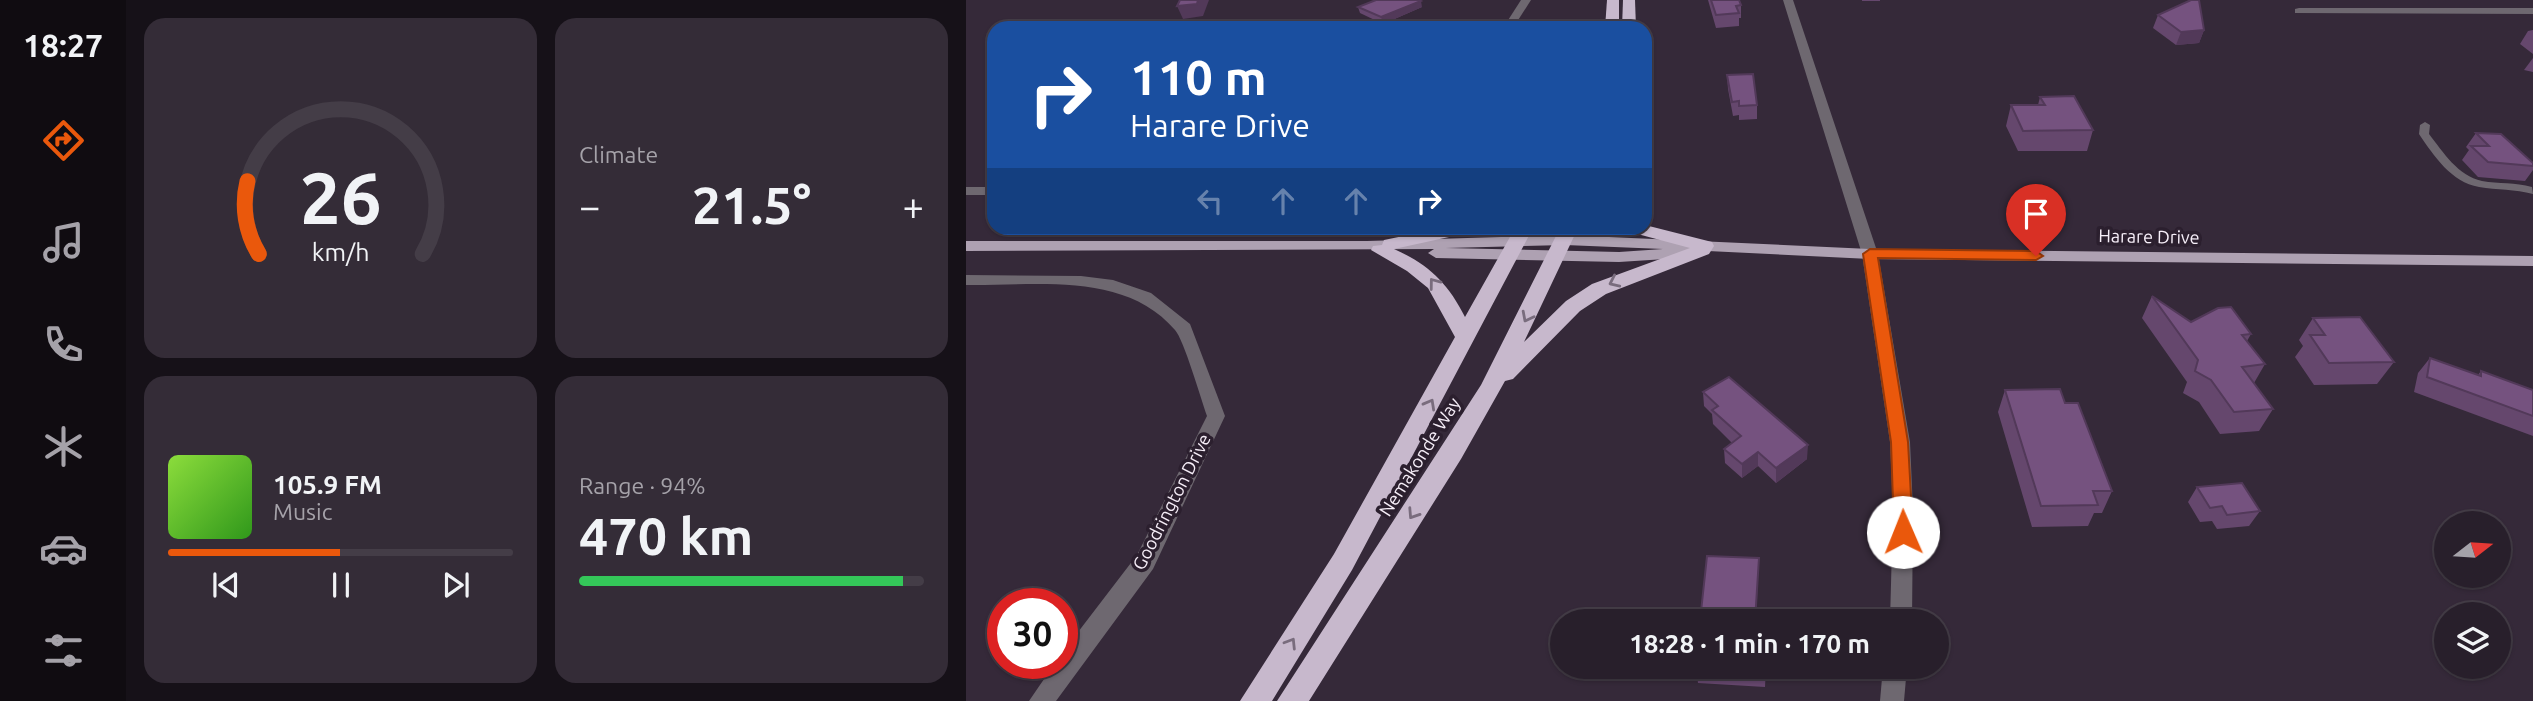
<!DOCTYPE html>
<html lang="en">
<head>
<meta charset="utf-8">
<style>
	:root { --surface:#281f2b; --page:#342c37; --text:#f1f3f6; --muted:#a5a2a9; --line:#443d47; --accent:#ea580c }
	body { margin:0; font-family:Ubuntu,sans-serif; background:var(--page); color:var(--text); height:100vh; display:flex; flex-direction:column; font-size:26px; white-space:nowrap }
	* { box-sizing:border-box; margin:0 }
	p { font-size:23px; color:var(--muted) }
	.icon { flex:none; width:38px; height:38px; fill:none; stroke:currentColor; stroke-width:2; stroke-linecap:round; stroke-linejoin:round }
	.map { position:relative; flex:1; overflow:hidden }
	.sheet { display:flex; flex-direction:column; gap:18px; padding:18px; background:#161118; width:840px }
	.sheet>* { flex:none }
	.top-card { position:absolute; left:21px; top:21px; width:665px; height:214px; border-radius:21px; box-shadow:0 2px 5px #0004,0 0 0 2px var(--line); background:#1a4fa0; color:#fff; overflow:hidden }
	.needle { width:46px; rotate:73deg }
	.controls { position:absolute; left:1468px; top:511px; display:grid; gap:14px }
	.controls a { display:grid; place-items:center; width:77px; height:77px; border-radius:50%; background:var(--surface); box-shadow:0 2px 5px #0004,0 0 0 2px var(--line); font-size:35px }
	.speed { position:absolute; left:21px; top:588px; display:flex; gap:14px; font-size:35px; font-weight:700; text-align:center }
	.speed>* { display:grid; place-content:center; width:91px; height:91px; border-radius:50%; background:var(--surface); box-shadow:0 2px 5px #0004,0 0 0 2px var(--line); line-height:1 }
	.speed .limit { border:10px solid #d22; background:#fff; color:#111 }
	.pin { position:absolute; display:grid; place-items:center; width:60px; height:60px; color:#fff; margin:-72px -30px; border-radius:50% 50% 50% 0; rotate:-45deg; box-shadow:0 0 7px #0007 }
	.pin .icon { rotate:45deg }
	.me { position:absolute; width:77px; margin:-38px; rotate:359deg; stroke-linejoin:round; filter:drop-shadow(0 0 5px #0008) }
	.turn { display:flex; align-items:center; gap:24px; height:147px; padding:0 28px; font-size:32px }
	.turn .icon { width:91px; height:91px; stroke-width:2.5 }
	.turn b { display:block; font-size:49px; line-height:60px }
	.lanes { display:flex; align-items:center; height:66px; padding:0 28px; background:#0003; justify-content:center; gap:35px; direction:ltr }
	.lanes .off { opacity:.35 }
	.big { font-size:52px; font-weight:600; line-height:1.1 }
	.sheet .widget { flex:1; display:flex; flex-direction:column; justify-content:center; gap:10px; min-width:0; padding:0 24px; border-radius:21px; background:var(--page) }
	.sheet .dial { align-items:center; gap:0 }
	.dial svg { height:182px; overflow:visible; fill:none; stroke:var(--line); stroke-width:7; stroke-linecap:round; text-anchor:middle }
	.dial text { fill:var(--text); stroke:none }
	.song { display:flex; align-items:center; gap:21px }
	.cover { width:84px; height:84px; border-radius:10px; background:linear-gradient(135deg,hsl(90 70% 55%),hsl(110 70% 35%)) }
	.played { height:7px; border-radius:4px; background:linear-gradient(90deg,var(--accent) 50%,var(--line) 50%) }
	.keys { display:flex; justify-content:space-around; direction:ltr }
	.heat { display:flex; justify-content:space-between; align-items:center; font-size:38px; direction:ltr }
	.charge { height:10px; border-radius:5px; background:linear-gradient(90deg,#34c759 94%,var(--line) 0) }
	.sheet .tiles { flex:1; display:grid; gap:18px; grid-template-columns:repeat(2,1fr) }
	.trip { position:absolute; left:584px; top:609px; width:399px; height:70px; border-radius:35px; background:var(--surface); box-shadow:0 2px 5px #0004,0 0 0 2px var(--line); font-weight:600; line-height:70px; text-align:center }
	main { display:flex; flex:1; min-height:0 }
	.tabs { display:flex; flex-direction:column; width:126px; justify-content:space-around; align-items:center; background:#100c11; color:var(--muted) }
	.tabs .icon { width:49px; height:49px }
	.tabs .selected { color:var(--accent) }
	.tabs b { font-size:32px; color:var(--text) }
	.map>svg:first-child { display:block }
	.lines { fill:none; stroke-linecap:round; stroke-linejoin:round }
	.lane { fill:#6e6870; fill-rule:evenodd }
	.street { fill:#6e6870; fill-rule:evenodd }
	.primary { fill:#aea1b2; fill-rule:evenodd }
	.highway { fill:#c7b8cc; fill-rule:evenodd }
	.wall { fill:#65476d }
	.shaded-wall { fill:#523959 }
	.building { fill:#75527f; stroke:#523959; stroke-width:2 }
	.oneway { stroke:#796c7d }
	.route { fill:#ea580c; stroke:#983908; stroke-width:2 }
	.labels { text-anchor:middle; stroke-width:7; stroke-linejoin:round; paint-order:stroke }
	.street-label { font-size:18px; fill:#f6eef8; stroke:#2b1f2e }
</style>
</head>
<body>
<main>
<nav class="tabs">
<b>18:27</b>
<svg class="icon selected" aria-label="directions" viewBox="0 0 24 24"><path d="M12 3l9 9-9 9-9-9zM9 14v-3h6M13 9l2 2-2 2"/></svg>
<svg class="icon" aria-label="music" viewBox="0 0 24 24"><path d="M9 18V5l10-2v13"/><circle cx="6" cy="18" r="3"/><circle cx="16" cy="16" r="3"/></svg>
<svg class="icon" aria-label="phone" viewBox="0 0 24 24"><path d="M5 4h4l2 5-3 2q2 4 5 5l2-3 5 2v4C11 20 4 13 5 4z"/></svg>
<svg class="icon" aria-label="climate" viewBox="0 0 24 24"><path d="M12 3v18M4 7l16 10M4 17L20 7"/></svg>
<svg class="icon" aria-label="car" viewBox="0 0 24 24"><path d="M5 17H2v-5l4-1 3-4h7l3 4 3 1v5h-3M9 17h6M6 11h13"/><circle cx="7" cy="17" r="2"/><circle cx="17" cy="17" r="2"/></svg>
<svg class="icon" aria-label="filters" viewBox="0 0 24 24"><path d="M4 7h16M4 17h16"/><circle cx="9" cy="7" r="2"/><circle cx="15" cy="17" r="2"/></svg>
</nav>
<section class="sheet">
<div class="tiles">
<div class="widget dial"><svg viewBox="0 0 100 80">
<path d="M14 69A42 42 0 1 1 86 69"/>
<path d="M14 69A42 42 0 0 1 9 37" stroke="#ea580c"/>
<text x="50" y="56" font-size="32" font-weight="700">26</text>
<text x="50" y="72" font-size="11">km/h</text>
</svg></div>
<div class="widget"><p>Climate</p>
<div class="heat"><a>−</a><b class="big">21.5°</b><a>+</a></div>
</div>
<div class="widget">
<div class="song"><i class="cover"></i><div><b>105.9 FM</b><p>Music</p></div></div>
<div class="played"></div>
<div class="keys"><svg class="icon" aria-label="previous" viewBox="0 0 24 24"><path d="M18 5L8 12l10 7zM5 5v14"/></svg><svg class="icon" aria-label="pause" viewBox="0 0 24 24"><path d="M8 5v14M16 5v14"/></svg><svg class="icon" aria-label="next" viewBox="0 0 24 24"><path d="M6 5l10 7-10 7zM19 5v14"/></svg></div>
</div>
<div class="widget"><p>Range · 94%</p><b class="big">470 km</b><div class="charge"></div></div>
</div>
</section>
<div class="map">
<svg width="1567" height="701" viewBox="0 0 1567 701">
	<rect width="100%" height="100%" fill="#352939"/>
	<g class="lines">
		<path class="lane" d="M1459,122L1464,125L1463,134C1477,152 1492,176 1516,181C1533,184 1549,182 1566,187L1567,194C1549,189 1531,190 1513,187C1485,182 1468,156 1453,134L1454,125Z"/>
		<g class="street">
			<path d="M555,0H565L547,28H537Z"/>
			<path d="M817,0H827L912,254L944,442L947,510L946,621H924L927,510L924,442L896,254Z"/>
			<path d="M1333,8H1567V14L1329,13V9Z"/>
			<rect x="0" y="187" width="28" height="8"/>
			<path d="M0,275L115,276L147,280L185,293L224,324L259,416L187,569L90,701H63L89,663H96V653L171,555L241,416C235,399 218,340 209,330C159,271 69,286 0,285Z"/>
			<path d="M917,667H941L938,701H914Z"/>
		</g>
		<path class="primary" d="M599,235L904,249L1567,256V266L904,259L721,250L720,256L715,258L653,262L470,258L462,253L468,249L0,251V241H401ZM599,245L697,249L653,252L480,248Z"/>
		<g class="highway">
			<path d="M641,0H653V28H639Z"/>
			<path d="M657,0H669L670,28H656Z"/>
			<path d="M679,225L746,242L748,246L743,254L640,294L614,311L547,379L539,381L495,459L343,701H311L515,385L594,228H612L558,342L600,301L626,284L724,248L664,232L661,228H679Z"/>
			<path d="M476,228H509L506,232L428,249C462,264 482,283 499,317L549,228H567L386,570L306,701H274L368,554L489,337L462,288L441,271L405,250L407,246L416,245L418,240Z"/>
		</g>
	</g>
	<g class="wall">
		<path d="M742,0H773L775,5V18H773V26L750,28Z"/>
		<rect x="896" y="0" width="18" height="1"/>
		<path d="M392,7H456L417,24L394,13Z"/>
		<path d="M1192,15L1238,30L1233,43L1210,45L1187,28Z"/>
		<path d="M1567,30V54L1554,44L1562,31Z"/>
		<path d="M1567,58V72L1558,70Z"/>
		<path d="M761,75L791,105V119L773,120V115L767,116L762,89Z"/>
		<path d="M1074,97L1127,130L1121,151H1052L1040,126L1045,105H1072Z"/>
		<path d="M1510,133L1567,163V170L1559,181L1512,177L1496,160L1503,150L1500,147Z"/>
		<path d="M1186,296L1225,322L1285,334L1281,341L1299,364L1288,383L1307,409L1293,431L1254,434L1233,402L1217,393L1221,382L1176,318Z"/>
		<path d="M1347,318L1428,362L1411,384L1348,385L1329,357L1337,346L1333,340Z"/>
		<path d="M1464,358L1512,375L1515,371L1567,390V436L1448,392L1452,373Z"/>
		<path d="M1039,390L1099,403L1146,491L1136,513H1128L1122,526L1066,527L1032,412Z"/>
		<path d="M737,392L841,459L810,483L792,466L776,478L759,463L758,449L766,443L747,424L746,414L738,406Z"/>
		<path d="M1231,487L1294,511L1283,526L1251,529L1246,521L1234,522L1222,502Z"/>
		<path d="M730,667H800L799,687L732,683Z"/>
	</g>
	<g class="shaded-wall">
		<path d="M232,0H243L237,16L217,19L211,6Z"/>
		<path d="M455,1L456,7L417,24L415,17Z"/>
		<path d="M1238,30L1233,43L1210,45L1215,32Z"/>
		<path d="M842,445L841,459L810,483V468Z"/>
		<path d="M792,452V466L776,478V464Z"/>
		<path d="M793,558L790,621H789Z"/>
	</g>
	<g class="building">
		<path d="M214,0H232L231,4L211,6Z"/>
		<path d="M410,0H453L455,1L415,17L392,7Z"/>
		<path d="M745,0H773L775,5L770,6L773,13L750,15Z"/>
		<path d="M1225,0H1233L1238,30L1215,32L1192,15Z"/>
		<path d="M787,74L791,105L773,106V101L766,102L761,75Z"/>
		<path d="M1108,96L1127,130L1057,131L1045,105H1079L1074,97Z"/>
		<path d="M1510,133L1535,134L1567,163V166L1522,162L1505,146H1523Z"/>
		<path d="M1186,296L1225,322L1252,308L1265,307L1285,334L1276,335L1299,364L1276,367L1307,409L1268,412L1245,380L1229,371L1232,360Z"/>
		<path d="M1394,317L1428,362L1363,363L1344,335H1359L1347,318Z"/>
		<path d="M1464,358L1515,376V371L1567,390V416L1461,377Z"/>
		<path d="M763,377L842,445L810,468L792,452L776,464L758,449L775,436L746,410L752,406L737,392Z"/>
		<path d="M1094,389L1099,403H1112L1146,491H1127L1132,505L1075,506L1039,390Z"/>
		<path d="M1276,483L1294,511L1261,515L1256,506L1244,508L1231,487Z"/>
		<path d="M1491,520H1514L1516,523H1494Z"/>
		<path d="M741,556L793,558L789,621H734Z"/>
		<path d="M769,667H799V669Z"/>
	</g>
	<defs><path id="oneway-chevron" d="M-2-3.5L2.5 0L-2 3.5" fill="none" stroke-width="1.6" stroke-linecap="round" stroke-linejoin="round" transform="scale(1.75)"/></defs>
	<g class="oneway">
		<use href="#oneway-chevron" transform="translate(648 282) rotate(155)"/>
		<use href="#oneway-chevron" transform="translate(468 283) rotate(-127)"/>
		<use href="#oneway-chevron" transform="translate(561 317) rotate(117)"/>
		<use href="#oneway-chevron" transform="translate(464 404) rotate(-61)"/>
		<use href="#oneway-chevron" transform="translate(447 514) rotate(123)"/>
		<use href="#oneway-chevron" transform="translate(325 643) rotate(-58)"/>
	</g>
	<path class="route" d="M904,249L1070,251L1077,256L1070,260L912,258L942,442L947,532L944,537H931L928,532L925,442L897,254Z"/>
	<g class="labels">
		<g class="street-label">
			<text transform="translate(1183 237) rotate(1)" y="6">Harare Drive</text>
			<text transform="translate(454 457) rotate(-58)" y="6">Nemakonde Way</text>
			<text transform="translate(206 502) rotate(-63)" y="6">Goodrington Drive</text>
		</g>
	</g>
</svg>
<div class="controls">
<a><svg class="needle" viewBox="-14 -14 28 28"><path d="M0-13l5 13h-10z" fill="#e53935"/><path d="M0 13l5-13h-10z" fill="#a5a2a9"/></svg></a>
<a><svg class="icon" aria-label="layers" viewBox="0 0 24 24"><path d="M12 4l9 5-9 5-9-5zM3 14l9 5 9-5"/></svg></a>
</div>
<div class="speed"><div class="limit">30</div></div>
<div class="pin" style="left:1070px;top:256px;background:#d93025"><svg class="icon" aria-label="arrive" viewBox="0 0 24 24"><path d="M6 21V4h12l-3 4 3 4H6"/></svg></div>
<svg class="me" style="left:937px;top:532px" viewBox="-20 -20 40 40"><circle r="19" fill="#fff"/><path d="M0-13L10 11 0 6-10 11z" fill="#ea580c"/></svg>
<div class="trip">18:28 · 1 min · 170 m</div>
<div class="top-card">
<div class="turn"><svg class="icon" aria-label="right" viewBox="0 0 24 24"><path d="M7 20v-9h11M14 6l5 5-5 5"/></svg><div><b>110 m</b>Harare Drive</div></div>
<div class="lanes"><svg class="icon off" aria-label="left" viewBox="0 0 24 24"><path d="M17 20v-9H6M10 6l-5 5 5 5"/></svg><svg class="icon off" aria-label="ahead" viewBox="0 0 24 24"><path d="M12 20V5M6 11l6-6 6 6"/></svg><svg class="icon off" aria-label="ahead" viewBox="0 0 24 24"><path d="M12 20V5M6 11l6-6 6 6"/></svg><svg class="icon" aria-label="right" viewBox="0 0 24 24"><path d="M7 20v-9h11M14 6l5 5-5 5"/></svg></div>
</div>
</div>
</main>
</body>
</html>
